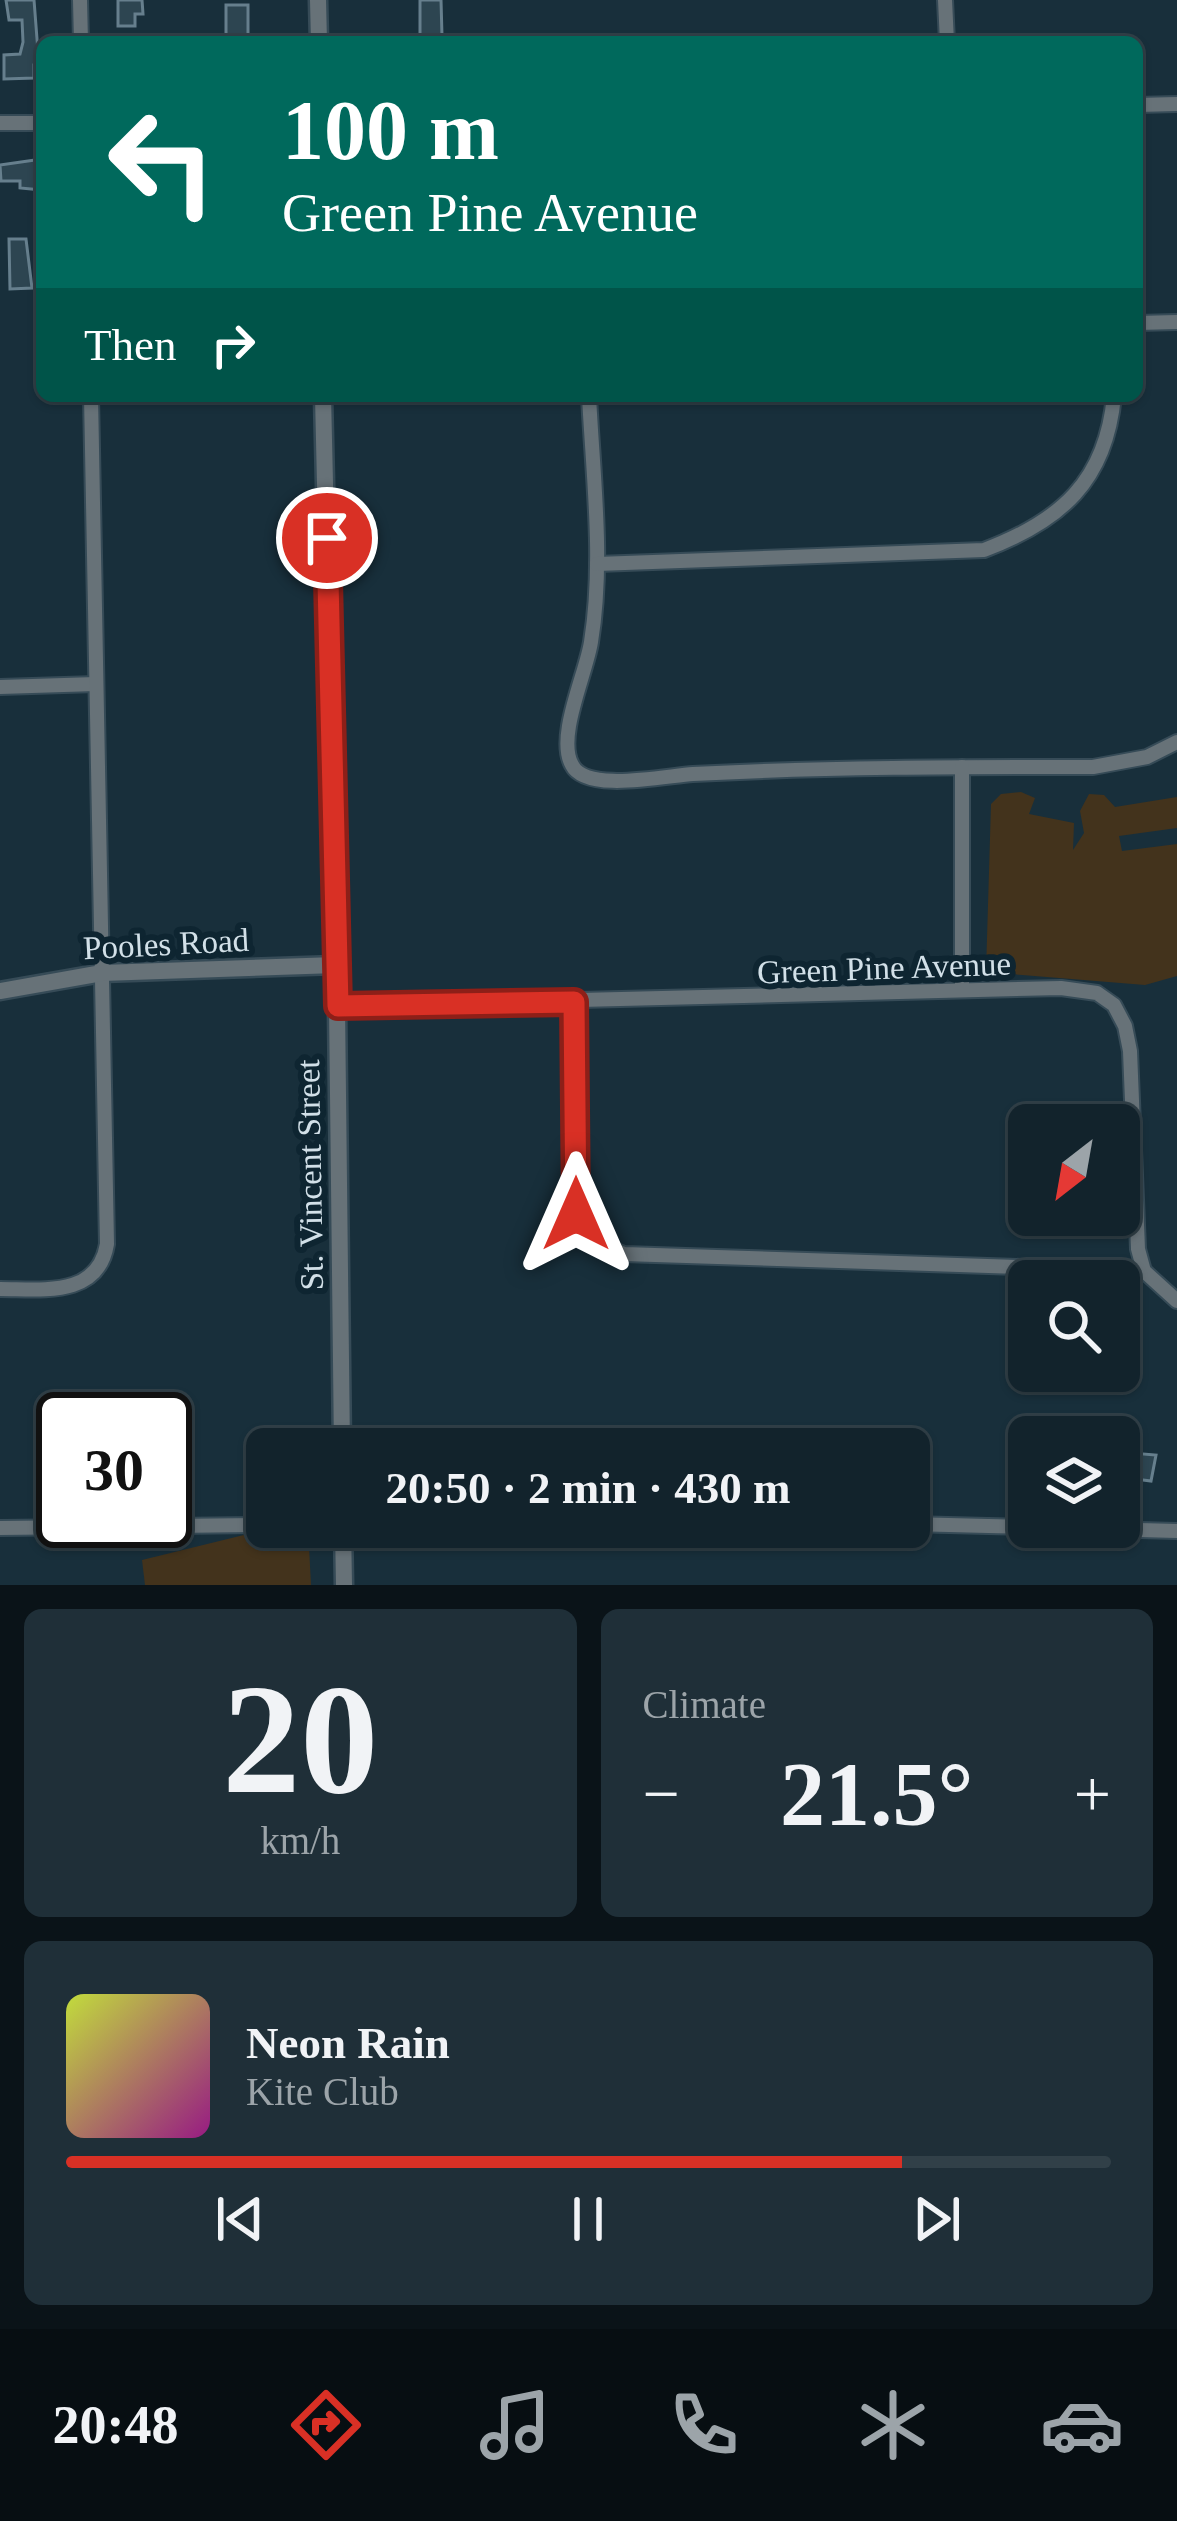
<!DOCTYPE html>
<html lang="en">
<head>
<meta charset="utf-8">
<style>
	:root { --surface:#12232c; --page:#1f2f38; --text:#f1f3f6; --muted:#9ca4a9; --line:#314048; --accent:#d93025 }
	body { margin:0; font-family:Georgia,serif; background:var(--page); color:var(--text); height:100vh; display:flex; flex-direction:column; font-size:45px; white-space:nowrap }
	* { box-sizing:border-box; margin:0 }
	p { font-size:39px; color:var(--muted) }
	.icon { flex:none; width:66px; height:66px; fill:none; stroke:currentColor; stroke-width:2; stroke-linecap:round; stroke-linejoin:round }
	.map { position:relative; height:1585px; overflow:hidden }
	.drawer { display:flex; flex-direction:column; gap:24px; padding:24px; background:#0a1318; flex:1 }
	.drawer>* { flex:none }
	.guide { position:absolute; left:36px; top:36px; width:1107px; height:366px; border-radius:18px; box-shadow:0 3px 9px #0004,0 0 0 3px var(--line); background:#00695c; color:#fff; overflow:hidden }
	.needle { width:78px; rotate:211deg }
	.fabs { position:absolute; left:1008px; top:1104px; display:grid; gap:24px }
	.fabs a { display:grid; place-items:center; width:132px; height:132px; border-radius:18px; background:var(--surface); box-shadow:0 3px 9px #0004,0 0 0 3px var(--line); font-size:60px }
	.speed { position:absolute; left:36px; top:1392px; display:flex; gap:24px; font-size:60px; font-weight:700; text-align:center }
	.speed>* { display:grid; place-content:center; width:156px; height:156px; border-radius:50%; background:var(--surface); box-shadow:0 3px 9px #0004,0 0 0 3px var(--line); line-height:1 }
	.speed .limit { border:6px solid #111; border-radius:18px; background:#fff; color:#111 }
	.pin { position:absolute; display:grid; place-items:center; width:102px; height:102px; color:#fff; margin:-51px; border:6px solid #fff; border-radius:50%; box-shadow:0 3px 12px #0007 }
	.me { position:absolute; width:132px; margin:-66px; rotate:0deg; stroke-linejoin:round; filter:drop-shadow(0 0 9px #0008) }
	.turn { display:flex; align-items:center; gap:42px; height:252px; padding:0 48px; font-size:54px }
	.turn .icon { width:156px; height:156px; stroke-width:2.5 }
	.turn b { display:block; font-size:84px; line-height:102px }
	.then { display:flex; align-items:center; height:114px; padding:0 48px; background:#0003; gap:24px; font-size:45px }
	.big { font-size:90px; font-weight:600; line-height:1.1 }
	.drawer .card { flex:1; display:flex; flex-direction:column; justify-content:center; gap:18px; min-width:0; padding:0 42px; border-radius:18px; background:var(--page) }
	.drawer .dial { align-items:center; gap:0 }
	.dial b { font-size:156px; line-height:1 }
	.song { display:flex; align-items:center; gap:36px }
	.cover { width:144px; height:144px; border-radius:18px; background:linear-gradient(135deg,hsl(70 70% 55%),hsl(310 70% 35%)) }
	.played { height:12px; border-radius:6px; background:linear-gradient(90deg,var(--accent) 80%,var(--line) 80%) }
	.keys { display:flex; justify-content:space-around; direction:ltr }
	.heat { display:flex; justify-content:space-between; align-items:center; font-size:66px; direction:ltr }
	.drawer .tiles { flex:1; display:grid; gap:24px; grid-template-columns:1fr 1fr }
	.card:last-child { grid-column:span 2 }
	.trip { position:absolute; left:246px; top:1428px; width:684px; height:120px; border-radius:18px; background:var(--surface); box-shadow:0 3px 9px #0004,0 0 0 3px var(--line); font-weight:600; line-height:120px; text-align:center }
	.menu { display:flex; height:192px; justify-content:space-around; align-items:center; background:#070e12; color:var(--muted) }
	.menu .icon { width:84px; height:84px }
	.menu .selected { color:var(--accent) }
	.menu b { font-size:54px; color:var(--text) }
	.map>svg:first-child { display:block }
	.green { fill:#43331c }
	.building { fill:#2d4551; stroke:#667f8d; stroke-width:3 }
	.lines { fill:none; stroke-linecap:round; stroke-linejoin:round }
	.minor-casing { stroke:#364b57; stroke-width:18 }
	.tertiary-casing { stroke:#364b57; stroke-width:21 }
	.minor { stroke:#677278; stroke-width:14 }
	.tertiary { stroke:#677278; stroke-width:16 }
	.route-casing { stroke:#8d1f18; stroke-width:30 }
	.route { stroke:#d93025; stroke-width:21 }
	.labels { text-anchor:middle; stroke-width:12; stroke-linejoin:round; paint-order:stroke }
	.street-label { font-size:33px; fill:#d2e0e8; stroke:#0e2531 }
</style>
</head>
<body>
<div class="map">
<svg width="1177" height="1585" viewBox="0 0 1177 1585">
	<rect width="100%" height="100%" fill="#182f3b"/>
	<g class="green">
		<path d="M1021,792L1035,798L1029,814L1074,823L1073,850L1084,833L1080,811L1089,794L1104,795L1115,807L1177,797V828L1119,836L1122,851L1177,844V976L1145,985L986,972L991,804L1001,794Z"/>
		<path d="M308,1527L311,1585H145L142,1560L268,1529Z"/>
	</g>
	<g class="building">
		<path d="M6,0H34L39,65H34V78L4,79V55L20,54L23,42L22,20H9Z"/>
		<path d="M118,0H142L143,14H135V26H118Z"/>
		<path d="M420,0H441L442,36L420,37Z"/>
		<path d="M226,5H248V39L226,38Z"/>
		<path d="M42,159V190L20,188V181H1L0,165Z"/>
		<path d="M9,239H26L32,288L10,289Z"/>
		<path d="M1119,1452L1156,1455L1151,1481L1119,1477Z"/>
	</g>
	<g class="lines">
		<g class="minor-casing">
			<g id="minor">
				<path d="M80,0L81,42"/>
				<path d="M945,0L947,42"/>
				<path d="M1137,105L1177,104"/>
				<path d="M0,123H42"/>
				<path d="M1137,323L1177,322"/>
				<path d="M589,396C593,477 604,561 591,642C586,674 556,737 572,765C586,793 664,776 693,774C826,767 960,767 1093,767L1147,757L1177,742"/>
				<path d="M597,564L984,550C1061,521 1106,481 1114,396"/>
				<path d="M0,687L96,684"/>
				<path d="M962,767V989"/>
				<path d="M575,1002L576,1214L592,1241L624,1254L1144,1271"/>
				<path d="M337,1006L1061,988L1097,993L1114,1005L1125,1026L1130,1051L1138,1249L1144,1271L1177,1301"/>
				<path d="M0,1289C42,1289 98,1298 107,1244L91,396"/>
				<path d="M909,1524L1177,1531"/>
				<path d="M0,1528L267,1525"/>
			</g>
		</g>
		<g class="tertiary-casing">
			<g id="tertiary">
				<path d="M318,0L319,42"/>
				<path d="M323,396L337,1006L342,1449"/>
				<path d="M0,991L102,973L336,965"/>
				<path d="M343,1527L344,1585"/>
			</g>
		</g>
		<use href="#minor" class="minor"/>
		<use href="#tertiary" class="tertiary"/>
	</g>
	<g class="lines">
		<g class="route-casing">
			<path id="route" d="M327,538L338,1006L574,1002L576,1214"/>
		</g>
		<use href="#route" class="route"/>
	</g>
	<g class="labels">
		<g class="street-label">
			<text transform="translate(166 943) rotate(-3)" y="12">Pooles Road</text>
			<text transform="translate(884 967) rotate(-2)" y="12">Green Pine Avenue</text>
			<text transform="translate(309 1175) rotate(-91)" y="12">St. Vincent Street</text>
		</g>
	</g>
</svg>
<div class="fabs">
<a><svg class="needle" viewBox="-14 -14 28 28"><path d="M0-13l5 13h-10z" fill="#e53935"/><path d="M0 13l5-13h-10z" fill="#9ca4a9"/></svg></a>
<a><svg class="icon" aria-label="search" viewBox="0 0 24 24"><circle cx="10" cy="10" r="6"/><path d="M15 15l6 6"/></svg></a>
<a><svg class="icon" aria-label="layers" viewBox="0 0 24 24"><path d="M12 4l9 5-9 5-9-5zM3 14l9 5 9-5"/></svg></a>
</div>
<div class="speed"><div class="limit">30</div></div>
<div class="pin" style="left:327px;top:538px;background:#d93025"><svg class="icon" aria-label="arrive" viewBox="0 0 24 24"><path d="M6 21V4h12l-3 4 3 4H6"/></svg></div>
<svg class="me" style="left:576px;top:1214px" viewBox="-20 -20 40 40"><path d="M0-17L14 15 0 8-14 15z" fill="#d93025" stroke="#fff" stroke-width="4"/></svg>
<div class="trip">20:50 · 2 min · 430 m</div>
<div class="guide">
<div class="turn"><svg class="icon" aria-label="left" viewBox="0 0 24 24"><path d="M17 20v-9H6M10 6l-5 5 5 5"/></svg><div><b>100 m</b>Green Pine Avenue</div></div>
<div class="then">Then<svg class="icon" aria-label="right" viewBox="0 0 24 24"><path d="M7 20v-9h11M14 6l5 5-5 5"/></svg></div>
</div>
</div>
<section class="drawer">
<div class="tiles">
<div class="card dial"><b>20</b><p>km/h</p></div>
<div class="card"><p>Climate</p>
<div class="heat"><a>−</a><b class="big">21.5°</b><a>+</a></div>
</div>
<div class="card">
<div class="song"><i class="cover"></i><div><b>Neon Rain</b><p>Kite Club</p></div></div>
<div class="played"></div>
<div class="keys"><svg class="icon" aria-label="previous" viewBox="0 0 24 24"><path d="M18 5L8 12l10 7zM5 5v14"/></svg><svg class="icon" aria-label="pause" viewBox="0 0 24 24"><path d="M8 5v14M16 5v14"/></svg><svg class="icon" aria-label="next" viewBox="0 0 24 24"><path d="M6 5l10 7-10 7zM19 5v14"/></svg></div>
</div>
</div>
</section>
<nav class="menu">
<b>20:48</b>
<svg class="icon selected" aria-label="directions" viewBox="0 0 24 24"><path d="M12 3l9 9-9 9-9-9zM9 14v-3h6M13 9l2 2-2 2"/></svg>
<svg class="icon" aria-label="music" viewBox="0 0 24 24"><path d="M9 18V5l10-2v13"/><circle cx="6" cy="18" r="3"/><circle cx="16" cy="16" r="3"/></svg>
<svg class="icon" aria-label="phone" viewBox="0 0 24 24"><path d="M5 4h4l2 5-3 2q2 4 5 5l2-3 5 2v4C11 20 4 13 5 4z"/></svg>
<svg class="icon" aria-label="climate" viewBox="0 0 24 24"><path d="M12 3v18M4 7l16 10M4 17L20 7"/></svg>
<svg class="icon" aria-label="car" viewBox="0 0 24 24"><path d="M5 17H2v-5l4-1 3-4h7l3 4 3 1v5h-3M9 17h6M6 11h13"/><circle cx="7" cy="17" r="2"/><circle cx="17" cy="17" r="2"/></svg>
</nav>
</body>
</html>
